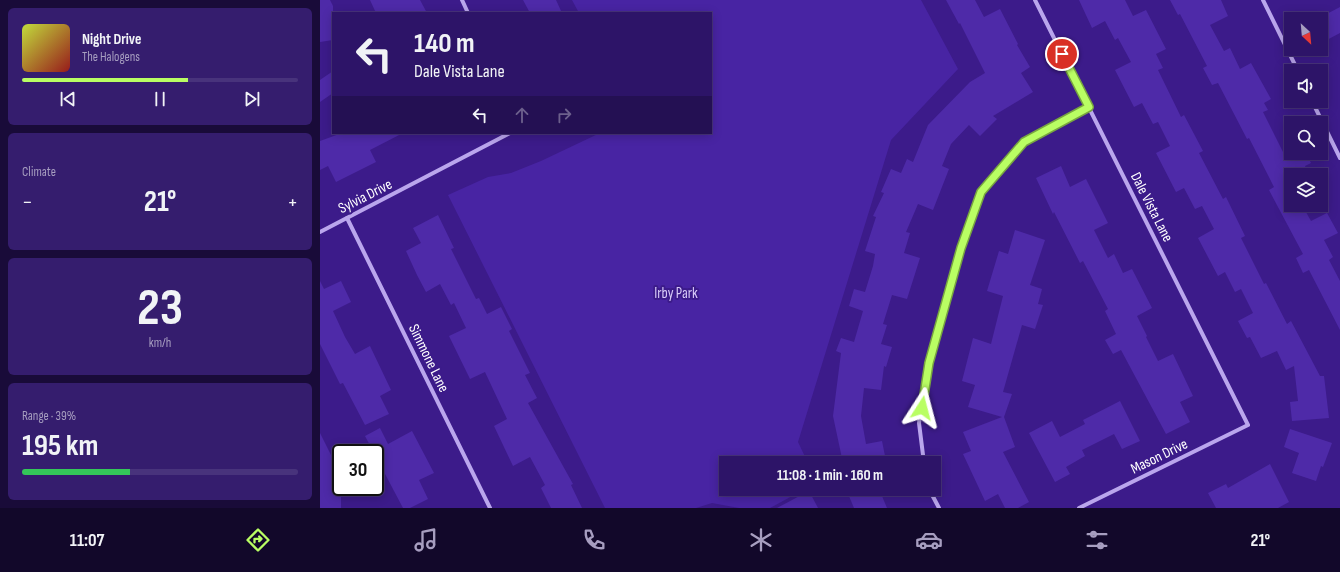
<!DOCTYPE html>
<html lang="en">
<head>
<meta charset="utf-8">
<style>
	:root { --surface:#2d1468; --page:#351d6e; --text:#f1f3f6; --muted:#a79ec0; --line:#48337c; --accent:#b9fe63 }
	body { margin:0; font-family:"Sofia Sans Condensed",sans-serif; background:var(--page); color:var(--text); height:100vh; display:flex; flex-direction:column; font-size:15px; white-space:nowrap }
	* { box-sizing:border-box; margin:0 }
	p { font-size:13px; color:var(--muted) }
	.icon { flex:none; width:22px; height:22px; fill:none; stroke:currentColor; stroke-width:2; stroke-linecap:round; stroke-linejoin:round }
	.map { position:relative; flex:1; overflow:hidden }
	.sheet { display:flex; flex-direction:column; gap:8px; padding:8px; background:#190b39; width:320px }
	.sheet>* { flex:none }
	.hud { position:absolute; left:12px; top:12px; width:380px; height:122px; border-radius:0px; box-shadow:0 2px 10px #0003,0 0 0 1px var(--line); background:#2d1468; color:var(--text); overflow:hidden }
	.needle { width:26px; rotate:154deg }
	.fabs { position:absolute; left:964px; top:12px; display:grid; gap:8px }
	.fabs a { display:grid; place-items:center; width:44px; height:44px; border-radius:0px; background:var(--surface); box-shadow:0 2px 10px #0003,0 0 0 1px var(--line); font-size:20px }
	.speed { position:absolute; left:12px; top:444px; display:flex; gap:8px; font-size:20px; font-weight:700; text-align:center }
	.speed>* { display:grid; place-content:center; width:52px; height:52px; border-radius:50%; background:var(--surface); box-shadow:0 2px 10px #0003,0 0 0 1px var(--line); line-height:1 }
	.speed .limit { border:2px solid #111; border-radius:6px; background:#fff; color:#111 }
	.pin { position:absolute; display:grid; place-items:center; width:34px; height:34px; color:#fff; margin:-17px; border:2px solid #fff; border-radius:50%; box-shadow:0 1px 4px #0007 }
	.me { position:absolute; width:44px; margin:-22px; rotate:9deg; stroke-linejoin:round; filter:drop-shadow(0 0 3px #0008) }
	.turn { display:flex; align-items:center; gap:14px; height:84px; padding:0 16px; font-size:18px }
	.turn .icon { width:52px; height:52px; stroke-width:2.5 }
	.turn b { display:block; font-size:28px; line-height:34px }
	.lanes { display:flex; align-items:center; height:38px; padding:0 16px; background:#0003; justify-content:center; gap:20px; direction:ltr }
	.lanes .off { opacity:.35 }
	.big { font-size:30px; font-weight:700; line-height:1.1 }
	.sheet .card { flex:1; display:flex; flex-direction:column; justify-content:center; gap:6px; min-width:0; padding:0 14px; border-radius:6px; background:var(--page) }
	.sheet .dial { align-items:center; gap:0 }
	.dial b { font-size:52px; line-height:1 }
	.song { display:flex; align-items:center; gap:12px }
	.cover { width:48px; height:48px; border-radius:6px; background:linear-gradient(135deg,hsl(70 70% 55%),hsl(0 70% 35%)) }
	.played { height:4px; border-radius:2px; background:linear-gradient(90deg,var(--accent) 60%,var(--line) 60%) }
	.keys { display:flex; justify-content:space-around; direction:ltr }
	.heat { display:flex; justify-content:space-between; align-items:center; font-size:22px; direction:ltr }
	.charge { height:6px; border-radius:3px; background:linear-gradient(90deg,#34c759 39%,var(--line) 0) }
	.trip { position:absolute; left:399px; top:456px; width:222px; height:40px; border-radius:0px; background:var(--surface); box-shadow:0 2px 10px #0003,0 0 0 1px var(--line); font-weight:700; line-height:40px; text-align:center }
	.tab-bar { display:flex; height:64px; justify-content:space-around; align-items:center; background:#12082a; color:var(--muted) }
	.tab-bar .icon { width:28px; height:28px }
	.tab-bar .on { color:var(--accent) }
	.tab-bar b { font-size:18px; color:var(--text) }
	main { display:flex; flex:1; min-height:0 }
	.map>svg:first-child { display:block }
	.green { fill:#4824a3 }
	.building { fill:#4e2aa8 }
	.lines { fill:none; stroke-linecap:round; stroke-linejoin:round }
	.street { stroke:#baa6ed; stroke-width:4 }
	.route-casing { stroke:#78a540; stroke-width:10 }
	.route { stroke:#b9fe63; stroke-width:7 }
	.labels { text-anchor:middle; stroke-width:4; stroke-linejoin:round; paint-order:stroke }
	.street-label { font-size:15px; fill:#fff; stroke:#3c1b8a }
	.park-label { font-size:15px; fill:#d8cbf9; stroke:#3c1b8a }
</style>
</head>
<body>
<main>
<section class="sheet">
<div class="card">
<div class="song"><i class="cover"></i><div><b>Night Drive</b><p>The Halogens</p></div></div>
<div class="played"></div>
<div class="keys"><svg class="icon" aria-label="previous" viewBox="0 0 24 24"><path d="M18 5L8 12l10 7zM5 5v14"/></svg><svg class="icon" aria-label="pause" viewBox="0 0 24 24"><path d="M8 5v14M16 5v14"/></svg><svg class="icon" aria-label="next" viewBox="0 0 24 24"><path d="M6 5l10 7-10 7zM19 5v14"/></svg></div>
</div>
<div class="card"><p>Climate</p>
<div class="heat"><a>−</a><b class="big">21°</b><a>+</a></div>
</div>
<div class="card dial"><b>23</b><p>km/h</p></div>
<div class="card"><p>Range · 39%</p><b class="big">195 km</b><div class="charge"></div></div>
</section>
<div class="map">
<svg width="1020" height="508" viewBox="0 0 1020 508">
	<rect width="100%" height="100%" fill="#3c1b8a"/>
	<path class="green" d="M252,0H601L638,69L571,140L478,442L488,463H406V489H485L450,508H419L392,503L376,508H285L128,195L168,177L191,173L221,161L280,133H391V13H259Z"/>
	<g class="building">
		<path d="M0,0H10L13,6V40L0,42Z"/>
		<path d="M50,0H100L107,13H56Z"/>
		<path d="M203,0H236L242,13H210Z"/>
		<path d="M626,0H655L664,17L680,9L698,44L697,45L710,67L701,73L713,92L673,116L677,119L660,136L649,125L631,144L622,166L629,169L613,210L598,204L586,232L590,233L584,253L600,258L587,299L572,295L563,324L567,325L561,344L572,347L566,367L564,366L561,390L544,388L541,416L546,444L562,441L566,461L554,463H523L513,416L521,353L516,351L521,338L534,342L543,311L529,306L534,289L545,292L553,266L555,254L545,251L556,217L553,216L564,193L561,192L571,169L581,173L587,159L593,162L608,125L650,82L665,73L640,23L639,24Z"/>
		<path d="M759,0H805L813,16L826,10L846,49L836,54L843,68L838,70L861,117L864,115L883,151L879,153L903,199L906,197L925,236L921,238L944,284L946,283L967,324L971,321L1000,376H1004L1009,418L972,421L970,402L978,401L974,366L966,370L957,351L941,358L930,337L927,338L918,321L933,313L921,289L915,292L905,272L898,276L878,238L894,229L882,206L875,209L864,188L856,192L836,153L850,146L838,122L833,124L822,103L814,107L795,70L811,62L798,38L795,40L785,21L772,28Z"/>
		<path d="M850,0H901L908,16L890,25L904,51L910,48L920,69L931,63L951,99L944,103L948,110L943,112L965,156L970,153H986L991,163L985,166L989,175H971V205H982L991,221L1007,213L1018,233L1004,240L1013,257L1009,260L1020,281V330L989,270L983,273L976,258L983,254L949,190L954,187L929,138L927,139L898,83L892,85L883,68L887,66L860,14L858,15Z"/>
		<path d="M1020,7V33L1001,43V17Z"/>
		<path d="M13,71V93L0,102V80Z"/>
		<path d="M22,133H83L50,150L56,162L16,182L8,166L0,170V141Z"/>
		<path d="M741,166L750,187L766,179L788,223L774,230L788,258L794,254L803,273L812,269L832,308L817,316L827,336L826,337L838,361L853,354L873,396L860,402L870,422L846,434L801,350L793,354L785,340L796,334L785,311L788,309L763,261L760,263L734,212L733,214L716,178Z"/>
		<path d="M118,215L134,248L131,249L156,299L159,298L167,314L181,307L192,329L189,331L210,373L205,375L217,398L208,403L253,484L251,485L262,508H231L221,488L225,485L210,457L193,466L174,426L187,419L165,372L150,379L129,336L146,328L134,303L131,305L120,284L106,292L97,275L86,251L101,243L93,228Z"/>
		<path d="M695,230L725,240L710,285L722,289L718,304L723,305L715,329L702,325L683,392L692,394L684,417L695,447L683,452L709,502L698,508H685L678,494L665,501L643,454L651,451L643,432L682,417L648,407L655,385L642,381L653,338L671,344L683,296L667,291L679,251L688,254Z"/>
		<path d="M0,281L4,289L21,281L31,302L13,311L25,337L35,354L50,346L71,390L60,396L69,414L45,425L23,383L20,384L0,344Z"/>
		<path d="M800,401L820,441L802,449L794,434L762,450L765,456L746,467L750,474L735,482L709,433L732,421L740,437L765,424L763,420Z"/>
		<path d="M60,428L68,444L92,431L114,473L99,480L108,499L90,508H83L45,436Z"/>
		<path d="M970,429L1012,443L1003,467L1001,466L996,481L972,473L979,453L964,447Z"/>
		<path d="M0,433L21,475V508H0Z"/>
		<path d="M950,464L969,502L958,508H896L888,493L906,484L908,488Z"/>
		<path d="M526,489H559L567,508H534Z"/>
		<path d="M489,491L498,508H457Z"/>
	</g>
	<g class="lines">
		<g class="street">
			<path d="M142,0L148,13"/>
			<path d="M715,0L928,425L759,508"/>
			<path d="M943,0L978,71"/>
			<path d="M992,101L1020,158"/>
			<path d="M27,218L170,508"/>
			<path d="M0,232L190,133"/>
			<path d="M604,463L599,423L609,363L641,249L661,192L704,142L769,107"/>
			<path d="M609,489L619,508"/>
		</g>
	</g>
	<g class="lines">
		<g class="route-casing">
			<path id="route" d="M602,408L609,363L641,248L661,192L704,142L769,107L742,54"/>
		</g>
		<use href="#route" class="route"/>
	</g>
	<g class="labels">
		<g class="street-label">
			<text transform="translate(45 196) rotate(-27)" y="5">Sylvia Drive</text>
			<text transform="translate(832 207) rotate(63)" y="5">Dale Vista Lane</text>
			<text transform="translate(109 358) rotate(64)" y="5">Simmone Lane</text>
			<text transform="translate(839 456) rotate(-26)" y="5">Mason Drive</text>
		</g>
		<g class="park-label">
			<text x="356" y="298">Irby Park</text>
		</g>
	</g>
</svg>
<div class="fabs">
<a><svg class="needle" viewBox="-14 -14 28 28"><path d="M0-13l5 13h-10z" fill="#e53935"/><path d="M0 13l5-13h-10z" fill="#a79ec0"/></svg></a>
<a><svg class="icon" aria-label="sound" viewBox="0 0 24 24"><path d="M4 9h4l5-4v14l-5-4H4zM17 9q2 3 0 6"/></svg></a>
<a><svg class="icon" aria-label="search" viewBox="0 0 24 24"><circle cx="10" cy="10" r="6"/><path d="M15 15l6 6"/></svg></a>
<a><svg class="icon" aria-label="layers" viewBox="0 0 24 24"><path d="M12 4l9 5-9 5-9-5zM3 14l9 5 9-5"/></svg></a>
</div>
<div class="speed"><div class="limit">30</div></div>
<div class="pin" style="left:742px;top:54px;background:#d93025"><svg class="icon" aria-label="arrive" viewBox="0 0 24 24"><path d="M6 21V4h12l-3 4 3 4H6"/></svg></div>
<svg class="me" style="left:602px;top:408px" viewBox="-20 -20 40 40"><path d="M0-17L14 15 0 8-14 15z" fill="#b9fe63" stroke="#fff" stroke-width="4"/></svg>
<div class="trip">11:08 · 1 min · 160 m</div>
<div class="hud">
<div class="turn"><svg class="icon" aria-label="left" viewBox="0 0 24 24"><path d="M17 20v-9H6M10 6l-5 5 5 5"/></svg><div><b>140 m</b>Dale Vista Lane</div></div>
<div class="lanes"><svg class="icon" aria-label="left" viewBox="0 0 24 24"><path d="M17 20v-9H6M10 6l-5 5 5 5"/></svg><svg class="icon off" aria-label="ahead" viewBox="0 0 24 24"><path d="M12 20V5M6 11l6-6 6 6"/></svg><svg class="icon off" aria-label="right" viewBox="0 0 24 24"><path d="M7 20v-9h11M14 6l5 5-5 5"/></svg></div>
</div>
</div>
</main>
<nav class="tab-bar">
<b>11:07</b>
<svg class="icon on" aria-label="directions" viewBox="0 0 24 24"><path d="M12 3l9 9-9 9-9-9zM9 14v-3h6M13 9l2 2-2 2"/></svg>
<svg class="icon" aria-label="music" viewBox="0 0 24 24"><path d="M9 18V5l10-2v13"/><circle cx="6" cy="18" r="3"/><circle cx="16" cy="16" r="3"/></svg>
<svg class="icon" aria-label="phone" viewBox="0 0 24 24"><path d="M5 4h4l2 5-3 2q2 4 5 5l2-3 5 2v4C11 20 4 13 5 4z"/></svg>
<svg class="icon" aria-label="climate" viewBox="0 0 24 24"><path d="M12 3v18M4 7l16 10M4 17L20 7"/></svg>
<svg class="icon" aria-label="car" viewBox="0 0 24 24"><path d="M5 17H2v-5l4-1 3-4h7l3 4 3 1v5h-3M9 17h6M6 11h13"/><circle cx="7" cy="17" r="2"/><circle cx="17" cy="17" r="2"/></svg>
<svg class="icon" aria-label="filters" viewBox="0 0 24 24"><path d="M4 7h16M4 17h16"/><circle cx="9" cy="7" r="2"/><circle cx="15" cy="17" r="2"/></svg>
<b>21°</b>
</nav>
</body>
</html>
